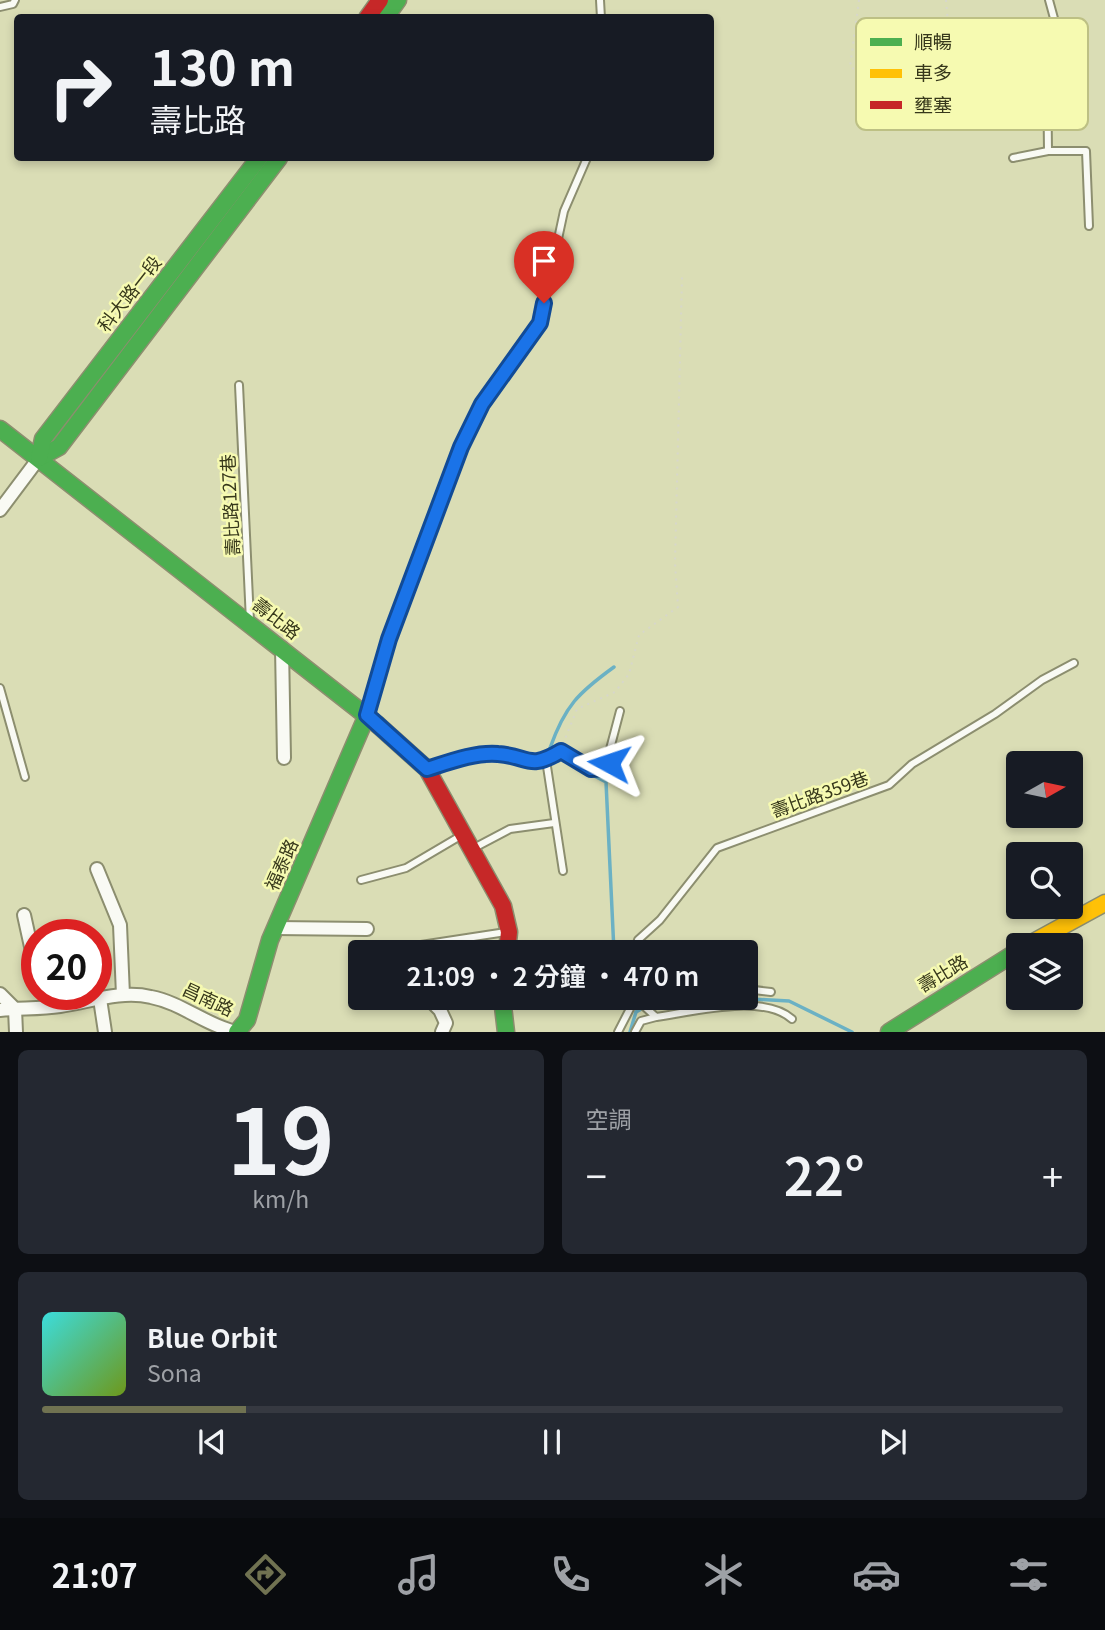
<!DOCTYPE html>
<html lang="zh-TW">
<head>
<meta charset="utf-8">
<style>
	:root { --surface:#171b24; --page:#242831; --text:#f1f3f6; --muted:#9ea1a6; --line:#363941; --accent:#707251 }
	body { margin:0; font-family:Georgia,"Noto Sans TC",serif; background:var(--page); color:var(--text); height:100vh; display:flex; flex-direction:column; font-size:26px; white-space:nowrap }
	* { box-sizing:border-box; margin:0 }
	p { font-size:23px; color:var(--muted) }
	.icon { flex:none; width:38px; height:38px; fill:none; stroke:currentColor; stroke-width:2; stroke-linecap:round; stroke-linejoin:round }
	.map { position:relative; height:1032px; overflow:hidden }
	.side { display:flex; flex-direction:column; gap:18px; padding:18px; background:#0d0f14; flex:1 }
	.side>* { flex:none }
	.hud { position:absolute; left:14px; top:14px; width:700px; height:147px; border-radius:7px; box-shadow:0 4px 10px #0003; background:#171b24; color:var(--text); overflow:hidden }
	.needle { width:46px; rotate:81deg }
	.buttons { position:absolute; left:1006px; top:751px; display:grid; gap:14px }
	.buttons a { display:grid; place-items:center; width:77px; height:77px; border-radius:7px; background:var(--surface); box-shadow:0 4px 10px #0003; font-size:35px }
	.speed { position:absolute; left:21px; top:919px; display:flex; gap:14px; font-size:35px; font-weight:700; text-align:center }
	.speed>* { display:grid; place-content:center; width:91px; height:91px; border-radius:50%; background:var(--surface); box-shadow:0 4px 10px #0003; line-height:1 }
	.speed .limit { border:10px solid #d22; background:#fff; color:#111 }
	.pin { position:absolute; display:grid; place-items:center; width:60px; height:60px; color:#fff; margin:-72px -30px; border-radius:50% 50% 50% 0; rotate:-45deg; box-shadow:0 0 7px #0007 }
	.pin .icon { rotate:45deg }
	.me { position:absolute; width:77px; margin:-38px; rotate:275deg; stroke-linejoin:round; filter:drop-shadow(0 0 5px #0008) }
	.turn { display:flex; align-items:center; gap:24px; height:147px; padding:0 21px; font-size:32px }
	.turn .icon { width:91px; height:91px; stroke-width:2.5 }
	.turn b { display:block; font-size:49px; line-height:60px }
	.big { font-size:52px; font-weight:600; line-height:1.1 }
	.side .card { flex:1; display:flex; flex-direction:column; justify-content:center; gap:10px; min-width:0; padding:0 24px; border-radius:10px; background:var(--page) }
	.side .dial { align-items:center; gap:0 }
	.dial b { font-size:91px; line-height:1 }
	.song { display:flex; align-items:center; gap:21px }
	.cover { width:84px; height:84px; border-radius:10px; background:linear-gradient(135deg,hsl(180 70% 55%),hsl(80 70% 35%)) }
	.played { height:7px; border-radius:4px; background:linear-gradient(90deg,var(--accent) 20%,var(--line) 20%) }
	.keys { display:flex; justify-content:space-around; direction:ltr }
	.heat { display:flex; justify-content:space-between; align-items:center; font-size:38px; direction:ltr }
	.side .tiles { flex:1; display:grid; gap:18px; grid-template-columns:1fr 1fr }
	.card:last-child { grid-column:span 2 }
	.trip { position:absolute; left:348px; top:940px; width:410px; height:70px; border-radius:7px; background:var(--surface); box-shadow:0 4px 10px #0003; font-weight:600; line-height:70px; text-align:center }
	.tab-bar { display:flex; height:112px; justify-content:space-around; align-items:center; background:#090b0e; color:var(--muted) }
	.tab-bar .icon { width:49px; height:49px }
	.tab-bar .active { color:var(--accent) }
	.tab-bar b { font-size:32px; color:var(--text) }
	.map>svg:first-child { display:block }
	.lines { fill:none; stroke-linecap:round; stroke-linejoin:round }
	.stream { stroke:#6bb1c4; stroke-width:3.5 }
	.lane-casing { stroke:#8c8e6f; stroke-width:10 }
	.street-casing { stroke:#8c8e6f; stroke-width:16 }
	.fast-casing { stroke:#8c8e6f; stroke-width:19 }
	.slow-casing { stroke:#8c8e6f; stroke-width:19 }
	.jam-casing { stroke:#8c8e6f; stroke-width:19 }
	.path { stroke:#d7d7ca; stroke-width:2; stroke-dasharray:2 5; stroke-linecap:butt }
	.lane { stroke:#f9faf4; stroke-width:6 }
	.street { stroke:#f9faf4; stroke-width:12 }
	.fast { stroke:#4caf50; stroke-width:16 }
	.slow { stroke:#ffc107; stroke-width:16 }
	.jam { stroke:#c62828; stroke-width:16 }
	.route-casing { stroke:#114b97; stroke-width:18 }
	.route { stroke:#1a73e8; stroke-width:12 }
	.labels { text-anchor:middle; stroke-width:5; stroke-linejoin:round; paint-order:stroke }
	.street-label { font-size:18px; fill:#37381b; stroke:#f6fab1 }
	.key { fill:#f6fab1; stroke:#bdc084; stroke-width:2 }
	.key-label { font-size:19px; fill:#37381b }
</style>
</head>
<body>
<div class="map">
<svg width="1105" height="1032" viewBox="0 0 1105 1032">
	<rect width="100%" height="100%" fill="#daddb5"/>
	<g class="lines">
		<g class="stream">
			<path d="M614,667C578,693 565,706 550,748L575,766L606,782L614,952"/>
			<path d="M636,1012L645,1007L731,998L789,1001L852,1032"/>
			<path d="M630,1032L636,1012"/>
		</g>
		<g class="lane-casing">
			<g id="lane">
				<path d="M600,0L601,18"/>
				<path d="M0,7L13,4L15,0"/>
				<path d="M1048,151L1047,64L1058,33L1049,0"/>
				<path d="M1013,158L1048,151H1086L1089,226"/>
				<path d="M239,385L250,621"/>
				<path d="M0,688L25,777"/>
				<path d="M367,714L389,639L461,447L482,404L540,323L564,211L587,158"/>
				<path d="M546,760L563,871"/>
				<path d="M429,769C450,762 471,756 493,754C525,751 525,773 561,751L591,769L605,768L620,711"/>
				<path d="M474,848L510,829L554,823"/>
				<path d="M361,880L406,868L462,835"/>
				<path d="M421,945L506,932"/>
				<path d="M572,952L606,948"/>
				<path d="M634,952L638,940L660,920L717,848L889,785L912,764L995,714L1042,680L1074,663"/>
				<path d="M746,989L771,992"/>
				<path d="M635,998L656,1017C692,1012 763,993 792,1019"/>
				<path d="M559,1005L620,998"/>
				<path d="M618,1032L635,999L645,1002L669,998"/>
				<path d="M635,1032L641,1021L656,1017"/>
			</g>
		</g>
		<g class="street-casing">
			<g id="street">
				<path d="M0,510L39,458"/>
				<path d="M282,648L284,758"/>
				<path d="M97,869L120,925L123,995"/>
				<path d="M24,915L37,974"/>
				<path d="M275,928L367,929"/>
				<path d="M0,994L15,1009L16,1032"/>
				<path d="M100,999L105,1032"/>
				<path d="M429,999L440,1010L446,1023L442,1032"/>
				<path d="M0,1010C20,1008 40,1009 60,1006C89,1002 121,990 151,997C182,1003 205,1025 236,1032"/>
			</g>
		</g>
		<g class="fast-casing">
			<g id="fast">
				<path d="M385,18L398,0"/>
				<path d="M0,429L378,725"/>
				<path d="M39,458L59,447L279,158"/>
				<path d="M39,458L43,439L259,158"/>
				<path d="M502,998L506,1032"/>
				<path d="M237,1032L247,1020L270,940L367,715"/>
				<path d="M889,1032L1018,951"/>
			</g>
		</g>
		<g class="slow-casing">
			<path id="slow" d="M1028,945L1105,903"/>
		</g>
		<g class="jam-casing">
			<g id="jam">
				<path d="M367,18L380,0"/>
				<path d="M378,725L427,769L503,906L509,932L507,952"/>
			</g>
		</g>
		<g class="path">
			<path d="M859,0L850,67L888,86"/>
			<path d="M946,0L953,81"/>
			<path d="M563,744L577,709L615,692L629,674L639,635L678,607L675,563L682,277"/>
		</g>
		<use href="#lane" class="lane"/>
		<use href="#street" class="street"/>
		<use href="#fast" class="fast"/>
		<use href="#slow" class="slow"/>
		<use href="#jam" class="jam"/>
	</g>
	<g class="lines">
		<g class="route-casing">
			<path id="route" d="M544,303L540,323L482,404L461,447L389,639L367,715L427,769C449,762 475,752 498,754C529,756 528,771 561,751L591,769L605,768L609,763"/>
		</g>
		<use href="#route" class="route"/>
	</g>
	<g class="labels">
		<g class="street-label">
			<text transform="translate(130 294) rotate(-52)" y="6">科大路一段</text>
			<text transform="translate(231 505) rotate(-93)" y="6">壽比路127巷</text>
			<text transform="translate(276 619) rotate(38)" y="6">壽比路</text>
			<text transform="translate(820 795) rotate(-20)" y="6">壽比路359巷</text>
			<text transform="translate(282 865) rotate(-66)" y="6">福泰路</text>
			<text transform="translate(943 974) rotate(-31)" y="6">壽比路</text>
			<text transform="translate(208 1000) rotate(25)" y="6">昌南路</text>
		</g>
	</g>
	<rect x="856" y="18" width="232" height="112" rx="10" class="key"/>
	<rect x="870" y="38" width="32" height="8" fill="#4caf50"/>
	<rect x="870" y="69" width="32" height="9" fill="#ffc107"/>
	<rect x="870" y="101" width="32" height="8" fill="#c62828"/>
	<g class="key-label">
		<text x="914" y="49">順暢</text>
		<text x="914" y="80">車多</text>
		<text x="914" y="112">壅塞</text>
	</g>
</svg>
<div class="buttons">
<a><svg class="needle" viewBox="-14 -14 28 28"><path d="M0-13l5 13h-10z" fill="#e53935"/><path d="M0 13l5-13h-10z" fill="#9ea1a6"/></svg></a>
<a><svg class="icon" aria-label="search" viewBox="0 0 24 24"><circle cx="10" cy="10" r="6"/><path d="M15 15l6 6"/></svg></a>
<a><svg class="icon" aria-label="layers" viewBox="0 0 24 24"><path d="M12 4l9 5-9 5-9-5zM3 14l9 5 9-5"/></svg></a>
</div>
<div class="speed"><div class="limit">20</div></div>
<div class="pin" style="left:544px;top:303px;background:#d93025"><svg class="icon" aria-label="arrive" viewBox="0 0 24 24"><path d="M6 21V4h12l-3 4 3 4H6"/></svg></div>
<svg class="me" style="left:609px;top:763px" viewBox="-20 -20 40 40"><path d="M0-17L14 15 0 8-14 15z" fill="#1a73e8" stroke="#fff" stroke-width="4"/></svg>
<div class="trip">21:09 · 2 分鐘 · 470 m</div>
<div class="hud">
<div class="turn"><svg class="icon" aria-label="right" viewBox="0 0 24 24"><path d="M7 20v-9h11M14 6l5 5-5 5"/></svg><div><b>130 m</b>壽比路</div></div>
</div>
</div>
<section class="side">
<div class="tiles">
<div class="card dial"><b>19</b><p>km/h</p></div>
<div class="card"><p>空調</p>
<div class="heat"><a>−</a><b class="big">22°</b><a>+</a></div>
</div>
<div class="card">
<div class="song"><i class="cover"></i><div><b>Blue Orbit</b><p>Sona</p></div></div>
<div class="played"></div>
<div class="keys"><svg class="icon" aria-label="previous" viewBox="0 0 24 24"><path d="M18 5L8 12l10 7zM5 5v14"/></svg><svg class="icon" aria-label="pause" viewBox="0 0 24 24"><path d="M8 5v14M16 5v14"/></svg><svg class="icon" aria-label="next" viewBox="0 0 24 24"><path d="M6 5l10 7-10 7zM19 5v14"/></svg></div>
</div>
</div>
</section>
<nav class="tab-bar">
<b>21:07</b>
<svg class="icon active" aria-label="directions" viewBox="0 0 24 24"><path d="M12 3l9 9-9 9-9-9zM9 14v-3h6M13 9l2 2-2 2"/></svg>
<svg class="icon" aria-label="music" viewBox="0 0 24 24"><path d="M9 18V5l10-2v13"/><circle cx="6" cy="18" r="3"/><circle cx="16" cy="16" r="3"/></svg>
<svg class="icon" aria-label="phone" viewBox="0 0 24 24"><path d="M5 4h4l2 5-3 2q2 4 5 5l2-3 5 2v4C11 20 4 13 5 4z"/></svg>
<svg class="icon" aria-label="climate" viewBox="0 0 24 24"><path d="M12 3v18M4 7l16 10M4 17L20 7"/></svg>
<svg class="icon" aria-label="car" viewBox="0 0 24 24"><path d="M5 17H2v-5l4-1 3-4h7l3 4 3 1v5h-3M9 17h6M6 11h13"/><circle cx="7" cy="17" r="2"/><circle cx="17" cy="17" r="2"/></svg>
<svg class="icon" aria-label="filters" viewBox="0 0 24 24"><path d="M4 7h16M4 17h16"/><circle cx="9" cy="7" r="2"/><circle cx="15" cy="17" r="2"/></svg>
</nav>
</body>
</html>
